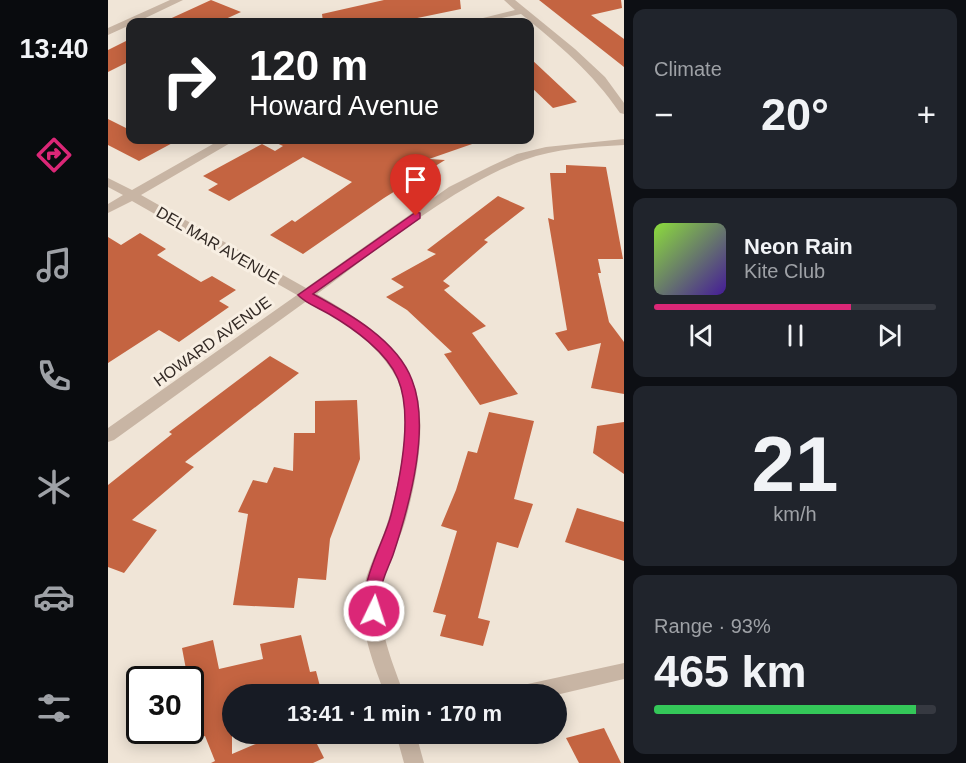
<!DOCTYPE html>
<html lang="en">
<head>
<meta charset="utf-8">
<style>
	:root { --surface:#171b24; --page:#20242c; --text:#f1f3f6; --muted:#9ea1a6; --line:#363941; --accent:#db2777 }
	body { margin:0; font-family:Arial,sans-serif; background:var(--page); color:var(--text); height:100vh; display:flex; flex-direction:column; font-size:22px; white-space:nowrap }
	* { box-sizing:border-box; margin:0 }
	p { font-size:20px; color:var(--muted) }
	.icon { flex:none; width:33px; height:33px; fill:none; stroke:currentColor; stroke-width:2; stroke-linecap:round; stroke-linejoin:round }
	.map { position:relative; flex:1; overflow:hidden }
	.details { display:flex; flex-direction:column; gap:9px; padding:9px; background:#0d0f14; width:342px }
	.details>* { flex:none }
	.banner { position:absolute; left:18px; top:18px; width:408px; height:126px; border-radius:12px; box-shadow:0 3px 15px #0003; background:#202124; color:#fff; overflow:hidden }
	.speed { position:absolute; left:18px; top:666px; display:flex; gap:12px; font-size:30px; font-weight:700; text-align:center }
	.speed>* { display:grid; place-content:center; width:78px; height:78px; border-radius:50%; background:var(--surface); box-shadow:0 3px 15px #0003; line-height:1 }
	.speed .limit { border:3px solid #111; border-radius:9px; background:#fff; color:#111 }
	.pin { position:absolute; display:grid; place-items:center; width:51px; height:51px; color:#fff; margin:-62px -26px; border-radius:50% 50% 50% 0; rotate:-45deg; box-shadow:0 0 6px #0007 }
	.pin .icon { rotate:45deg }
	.me { position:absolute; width:66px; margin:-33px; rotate:4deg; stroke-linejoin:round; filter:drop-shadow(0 0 4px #0008) }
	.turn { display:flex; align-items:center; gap:21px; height:126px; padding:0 24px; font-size:27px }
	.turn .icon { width:78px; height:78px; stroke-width:2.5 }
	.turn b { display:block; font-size:42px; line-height:51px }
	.big { font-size:45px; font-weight:600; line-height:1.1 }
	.details .widget { flex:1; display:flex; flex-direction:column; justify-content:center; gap:9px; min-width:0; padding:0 21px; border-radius:12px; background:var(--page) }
	.details .dial { align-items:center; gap:0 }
	.dial b { font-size:78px; line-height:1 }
	.song { display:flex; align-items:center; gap:18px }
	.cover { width:72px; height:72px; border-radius:9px; background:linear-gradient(135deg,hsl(90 70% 55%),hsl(260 70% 35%)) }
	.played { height:6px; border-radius:3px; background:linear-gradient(90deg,var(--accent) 70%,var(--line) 70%) }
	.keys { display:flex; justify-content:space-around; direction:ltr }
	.heat { display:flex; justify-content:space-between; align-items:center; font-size:33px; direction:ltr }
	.charge { height:9px; border-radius:4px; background:linear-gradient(90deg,#34c759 93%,var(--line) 0) }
	.trip { position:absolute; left:114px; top:684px; width:345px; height:60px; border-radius:30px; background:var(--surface); box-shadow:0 3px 15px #0003; font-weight:600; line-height:60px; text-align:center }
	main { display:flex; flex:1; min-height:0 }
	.tab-bar { display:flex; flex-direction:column; width:108px; justify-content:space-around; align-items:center; background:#090b0e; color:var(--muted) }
	.tab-bar .icon { width:42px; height:42px }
	.tab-bar .active { color:var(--accent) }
	.tab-bar b { font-size:27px; color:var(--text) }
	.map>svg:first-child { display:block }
	.building { fill:#c46441 }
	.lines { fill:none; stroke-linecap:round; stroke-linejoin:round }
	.minor { fill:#c8b5a4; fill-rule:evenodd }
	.route { fill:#db2777; stroke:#8e194d; stroke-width:1.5 }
	.labels { text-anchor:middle; stroke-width:6; stroke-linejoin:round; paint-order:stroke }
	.street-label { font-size:16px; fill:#332a25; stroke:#f8efe3 }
</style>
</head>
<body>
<main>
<nav class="tab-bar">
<b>13:40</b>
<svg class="icon active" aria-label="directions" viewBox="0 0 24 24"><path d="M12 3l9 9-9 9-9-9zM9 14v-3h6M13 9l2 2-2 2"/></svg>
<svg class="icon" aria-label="music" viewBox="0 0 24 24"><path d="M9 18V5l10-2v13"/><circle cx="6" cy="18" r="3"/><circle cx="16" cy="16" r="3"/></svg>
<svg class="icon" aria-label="phone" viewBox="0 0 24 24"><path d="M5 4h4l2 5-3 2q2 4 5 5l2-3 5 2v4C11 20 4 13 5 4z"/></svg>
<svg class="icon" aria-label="climate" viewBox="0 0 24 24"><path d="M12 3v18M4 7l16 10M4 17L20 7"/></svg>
<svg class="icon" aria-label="car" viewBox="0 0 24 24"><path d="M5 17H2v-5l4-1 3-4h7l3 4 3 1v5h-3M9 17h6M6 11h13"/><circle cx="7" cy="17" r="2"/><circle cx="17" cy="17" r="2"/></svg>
<svg class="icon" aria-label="filters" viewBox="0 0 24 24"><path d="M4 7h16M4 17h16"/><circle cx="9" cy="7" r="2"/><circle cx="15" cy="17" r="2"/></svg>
</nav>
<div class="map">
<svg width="516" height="763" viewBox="0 0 516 763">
	<rect width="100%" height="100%" fill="#f0e5d7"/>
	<g class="building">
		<path d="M103,0L133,12L111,22H55Z"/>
		<path d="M276,0H352L353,9L290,22H215L214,14Z"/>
		<path d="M431,0H513L514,8L483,15L516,39V67Z"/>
		<path d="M22,39V61L0,72V50Z"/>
		<path d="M422,58L469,102L445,108L422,86Z"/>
		<path d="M0,119L22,130V140H70L31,161L0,145Z"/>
		<path d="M162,140H366L367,143L321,159L337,160L276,198L195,254L162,235L184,220L187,222L244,182L195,157L121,201L100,190L110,184L95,176L154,144L167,151L175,146Z"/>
		<path d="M458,165L498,167L515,259H490L493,273H490L501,322L516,342V394L483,388L493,343L460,351L447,333L459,330L440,218L446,220L442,173H458Z"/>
		<path d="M390,196L417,208L376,240L380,242L335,281L342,286L336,290L378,326L364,333L410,394L372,405L336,354L344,352L299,310L278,297L296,287L283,279L328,254L319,250Z"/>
		<path d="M32,233L58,249L49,255L93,282L104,276L128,290L111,301L121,307L71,342L51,330L0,363V237L13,245Z"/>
		<path d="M162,356L191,373L77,462L86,467L24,520L49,530L16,573L0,567V485L64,434L61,432Z"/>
		<path d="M249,400L252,459L222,539L218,580L190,578L186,608L125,605L140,514L130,512L145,480L159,483L166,467L185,471L186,433H207V401Z"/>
		<path d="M381,412L426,421L406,499L425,504L410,548L389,542L370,618L382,621L375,646L332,636L338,615L325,612L349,531L333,526L348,490L360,451L369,453Z"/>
		<path d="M516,422V474L485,453L489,426Z"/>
		<path d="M469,508L516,522V561L457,542Z"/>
		<path d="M193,635L202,672L208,671L214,694H124V754L171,734H204L216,758L205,763H103L107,761L97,736L91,738L82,692V680H80L74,648L105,640L111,669L155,659L152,644Z"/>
		<path d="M496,728L513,763H471L458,738Z"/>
	</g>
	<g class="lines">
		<g class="minor">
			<path d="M62,0H75L29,22H22V25L0,35V28Z"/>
			<path d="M396,0H407L467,49L497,77L516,103V114L512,113C485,73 450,44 413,14L375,22H359L407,10Z"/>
			<path d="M516,139V145C483,147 448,148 416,160C343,187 272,248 209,294C245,315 285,339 303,378C322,416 308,483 297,522C290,545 276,568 273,592C269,626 284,662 296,694H277C265,663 251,627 255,593C258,569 272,547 279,524C291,486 307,414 288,377C269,342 232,320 200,300L6,440L0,442V428L189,295L24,201L0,213V204L15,195L0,187V178L24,190L112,140H125L124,142L33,195L198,288L341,187L383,166L409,154L438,147Z"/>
			<path d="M516,663V679L448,695L405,694L408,688L415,685Z"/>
			<path d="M288,734H308L316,763H296Z"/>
		</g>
	</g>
	<path class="route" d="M308,212L312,213V218L205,294C240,313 289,340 304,380C323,428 301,507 285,555C281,566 273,581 272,594C272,602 276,608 272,616L266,618L260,616C247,589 276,543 283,515C292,479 305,415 290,379C279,352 245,328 221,314C211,308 197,303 190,295Z"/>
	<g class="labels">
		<g class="street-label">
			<text transform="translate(110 245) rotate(30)" y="6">DEL MAR AVENUE</text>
			<text transform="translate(104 341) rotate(-36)" y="6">HOWARD AVENUE</text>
		</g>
	</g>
</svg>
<div class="speed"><div class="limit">30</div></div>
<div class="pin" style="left:308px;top:216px;background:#d93025"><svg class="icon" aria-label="arrive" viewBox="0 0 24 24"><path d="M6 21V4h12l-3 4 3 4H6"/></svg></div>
<svg class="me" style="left:266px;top:611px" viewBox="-20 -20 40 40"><circle r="17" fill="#db2777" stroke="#fff" stroke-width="3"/><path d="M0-11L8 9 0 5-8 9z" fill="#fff"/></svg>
<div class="trip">13:41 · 1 min · 170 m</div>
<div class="banner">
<div class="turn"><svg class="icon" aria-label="right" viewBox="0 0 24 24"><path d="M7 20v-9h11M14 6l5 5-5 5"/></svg><div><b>120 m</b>Howard Avenue</div></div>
</div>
</div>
<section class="details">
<div class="widget"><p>Climate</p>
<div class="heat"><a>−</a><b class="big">20°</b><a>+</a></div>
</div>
<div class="widget">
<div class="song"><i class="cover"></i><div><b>Neon Rain</b><p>Kite Club</p></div></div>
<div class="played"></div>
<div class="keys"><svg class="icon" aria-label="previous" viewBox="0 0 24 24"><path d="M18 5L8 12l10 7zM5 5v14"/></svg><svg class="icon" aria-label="pause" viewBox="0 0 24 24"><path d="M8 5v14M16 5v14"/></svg><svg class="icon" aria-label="next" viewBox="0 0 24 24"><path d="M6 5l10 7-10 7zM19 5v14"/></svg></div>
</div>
<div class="widget dial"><b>21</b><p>km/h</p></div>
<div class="widget"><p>Range · 93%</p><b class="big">465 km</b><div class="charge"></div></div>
</section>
</main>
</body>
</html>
